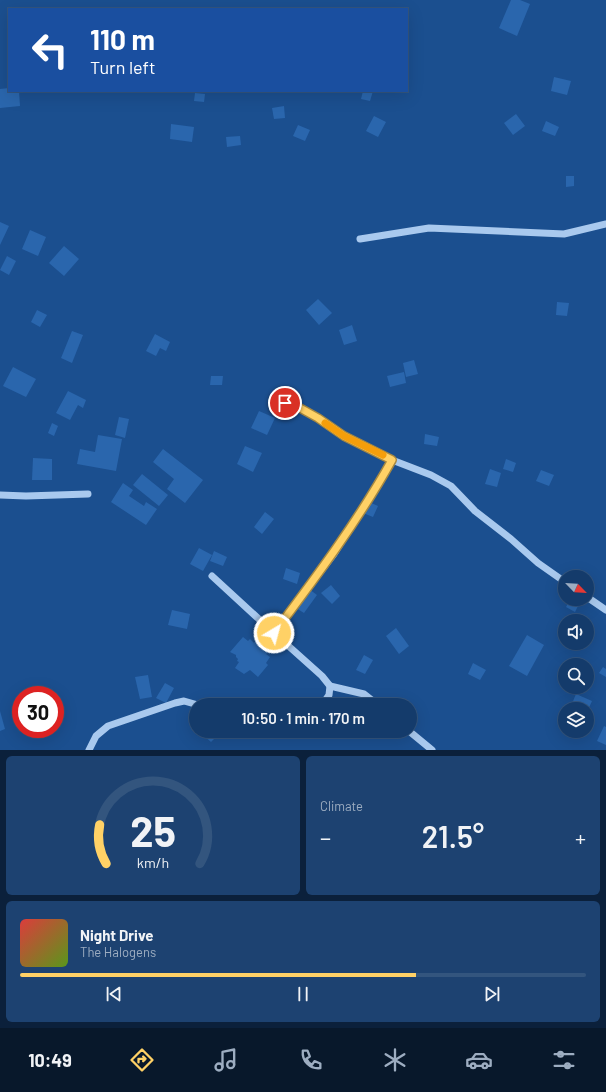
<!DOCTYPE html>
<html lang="en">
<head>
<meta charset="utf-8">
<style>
	:root { --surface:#143b6b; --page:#1d4271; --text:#f1f3f6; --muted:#9dadc1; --line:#33557e; --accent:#ffd166 }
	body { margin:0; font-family:Barlow,sans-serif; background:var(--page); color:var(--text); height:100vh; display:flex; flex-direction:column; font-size:15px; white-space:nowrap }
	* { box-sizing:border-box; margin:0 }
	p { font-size:13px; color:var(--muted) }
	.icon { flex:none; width:22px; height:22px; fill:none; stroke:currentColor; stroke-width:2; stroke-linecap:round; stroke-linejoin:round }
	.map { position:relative; height:750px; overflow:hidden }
	.sheet { display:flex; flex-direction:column; gap:6px; padding:6px; background:#0b203b; flex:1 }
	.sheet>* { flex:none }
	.top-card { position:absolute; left:8px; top:8px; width:400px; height:84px; border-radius:0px; box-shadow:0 4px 16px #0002,0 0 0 1px var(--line); background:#1a4fa0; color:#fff; overflow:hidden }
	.needle { width:26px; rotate:115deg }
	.tools { position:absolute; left:558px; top:570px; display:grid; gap:8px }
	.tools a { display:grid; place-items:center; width:36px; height:36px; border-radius:50%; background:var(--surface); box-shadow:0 4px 16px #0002,0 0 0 1px var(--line); font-size:20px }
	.speed { position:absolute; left:12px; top:686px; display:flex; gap:8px; font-size:20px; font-weight:700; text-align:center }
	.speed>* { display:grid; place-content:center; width:52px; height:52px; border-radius:50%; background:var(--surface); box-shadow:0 4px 16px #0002,0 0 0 1px var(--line); line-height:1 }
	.speed .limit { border:6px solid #d22; background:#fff; color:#111 }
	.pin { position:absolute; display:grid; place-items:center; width:34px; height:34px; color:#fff; margin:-17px; border:2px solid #fff; border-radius:50%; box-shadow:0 1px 4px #0007 }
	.me { position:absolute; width:44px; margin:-22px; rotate:37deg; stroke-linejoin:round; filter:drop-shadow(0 0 3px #0008) }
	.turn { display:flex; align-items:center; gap:14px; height:84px; padding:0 16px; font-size:18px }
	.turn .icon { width:52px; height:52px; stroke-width:2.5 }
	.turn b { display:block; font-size:28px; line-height:34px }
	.big { font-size:30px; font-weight:600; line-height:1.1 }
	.sheet .widget { flex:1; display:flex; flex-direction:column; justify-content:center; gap:6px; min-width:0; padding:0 14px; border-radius:6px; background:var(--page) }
	.sheet .dial { align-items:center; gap:0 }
	.dial svg { height:104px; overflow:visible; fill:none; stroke:var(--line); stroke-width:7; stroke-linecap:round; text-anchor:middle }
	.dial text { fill:var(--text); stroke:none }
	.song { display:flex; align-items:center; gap:12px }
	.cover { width:48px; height:48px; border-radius:6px; background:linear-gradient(135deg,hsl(0 70% 55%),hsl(90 70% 35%)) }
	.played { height:4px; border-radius:2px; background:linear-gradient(90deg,var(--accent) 70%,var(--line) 70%) }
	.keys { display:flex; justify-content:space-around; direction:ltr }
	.heat { display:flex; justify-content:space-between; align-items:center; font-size:22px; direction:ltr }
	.sheet .tiles { flex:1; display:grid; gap:6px; grid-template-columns:1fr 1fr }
	.widget:last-child { grid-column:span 2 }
	.trip { position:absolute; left:189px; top:698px; width:228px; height:40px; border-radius:20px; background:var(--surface); box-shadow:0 4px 16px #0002,0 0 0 1px var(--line); font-weight:600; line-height:40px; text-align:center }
	.tabs { display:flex; height:64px; justify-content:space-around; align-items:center; background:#08182b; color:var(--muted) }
	.tabs .icon { width:28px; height:28px }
	.tabs .current { color:var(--accent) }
	.tabs b { font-size:18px; color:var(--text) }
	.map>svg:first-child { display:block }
	.building { fill:#2a66ad }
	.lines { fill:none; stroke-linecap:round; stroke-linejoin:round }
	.minor { stroke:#a9c9ee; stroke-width:7 }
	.route-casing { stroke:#a68842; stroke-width:10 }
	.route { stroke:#ffd166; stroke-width:7 }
	.slow { stroke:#f59e0b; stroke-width:7 }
</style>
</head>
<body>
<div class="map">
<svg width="606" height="750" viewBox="0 0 606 750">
	<rect width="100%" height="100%" fill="#1b4f8f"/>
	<g class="building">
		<path d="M511,0H520L530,4L517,36L499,28Z"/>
		<path d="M554,77L571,81L567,95L551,91Z"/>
		<path d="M9,88V91H19L20,106L0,108V89Z"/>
		<path d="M363,91H373L370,101L361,99Z"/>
		<path d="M195,93L205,94L204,102L194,101Z"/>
		<path d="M284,106L285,118L274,119L272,108Z"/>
		<path d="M516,114L525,126L513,135L504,123Z"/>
		<path d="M374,116L386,122L378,137L366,131Z"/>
		<path d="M546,121L559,127L555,136L542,131Z"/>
		<path d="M171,124L194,127L192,142L170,139Z"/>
		<path d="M298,125L310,130L305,141L293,136Z"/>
		<path d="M240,136L241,145L227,147L226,137Z"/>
		<path d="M566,176H574V186L566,187Z"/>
		<path d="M0,222L9,226L0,245Z"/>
		<path d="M30,230L46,237L38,256L22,249Z"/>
		<path d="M64,246L79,259L64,276L49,263Z"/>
		<path d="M7,256L16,261L9,275L0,270Z"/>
		<path d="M318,299L332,313L319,325L306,310Z"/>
		<path d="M557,302L569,303L567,316L556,315Z"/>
		<path d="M37,310L47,315L40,327L31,322Z"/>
		<path d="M352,325L357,341L344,345L339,330Z"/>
		<path d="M72,331L83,335L72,363L61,358Z"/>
		<path d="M155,334L170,342L166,351L160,348L156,356L146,351Z"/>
		<path d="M414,360L418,374L406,377L403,363Z"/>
		<path d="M13,367L36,379L26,397L3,386Z"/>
		<path d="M404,372L406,383L390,387L387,376Z"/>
		<path d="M211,376H223L222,385H210Z"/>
		<path d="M68,391L86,400L83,408L78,405L70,420L56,413Z"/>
		<path d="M259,411L275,418L267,435L251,428Z"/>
		<path d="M119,417L129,419L125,438L115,435Z"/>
		<path d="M52,423L58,426L54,436L48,433Z"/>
		<path d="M425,434L439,437L437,446L424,444Z"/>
		<path d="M98,435L122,439L116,471L77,464L80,449L95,452Z"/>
		<path d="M245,446L262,453L253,472L237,464Z"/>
		<path d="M163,449L203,480L185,503L167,489L174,479L153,462Z"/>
		<path d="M33,458L52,459V480H32Z"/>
		<path d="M506,459L516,463L513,472L503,469Z"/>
		<path d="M490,469L501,473L497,487L485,484Z"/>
		<path d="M541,470L554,475L549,486L536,481Z"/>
		<path d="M142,474L168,495L159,506L133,485Z"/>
		<path d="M123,483L133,490L129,496L144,506L146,502L157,509L146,525L111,502Z"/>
		<path d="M369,502L378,506L373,517L363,513Z"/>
		<path d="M265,512L274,519L262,534L254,527Z"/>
		<path d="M199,548L212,555L203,571L190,564Z"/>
		<path d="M214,551L227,557L223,566L210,561Z"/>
		<path d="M286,568L300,573L297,584L283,579Z"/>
		<path d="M331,585L340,596L332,604L321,593Z"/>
		<path d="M309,589L317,595L304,613L296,608Z"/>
		<path d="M571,599L579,604L575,612L566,607Z"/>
		<path d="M172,610L190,614L187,629L168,625Z"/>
		<path d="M396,628L409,646L399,654L386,636Z"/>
		<path d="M527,635L544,645L527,676L509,666Z"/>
		<path d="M243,637L248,641L250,639L254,643L256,640L269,651L266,654L270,657L266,663L268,665L258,677L250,670L244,674L235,668L239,662L237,661L238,659L236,657V655L230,652Z"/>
		<path d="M364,655L373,660L365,674L356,670Z"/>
		<path d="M473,663L486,670L480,680L468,674Z"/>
		<path d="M603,667L606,669V677L599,673Z"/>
		<path d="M148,675L152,697L140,699L135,677Z"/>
		<path d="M165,683L174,688L166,703L156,698Z"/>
		<path d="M576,694L592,701L587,712V709H579L571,706Z"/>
		<path d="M0,711L5,729L0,731Z"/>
		<path d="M604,726L606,727V745L597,741Z"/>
		<path d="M205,731H220L221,732L211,742L202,734Z"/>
	</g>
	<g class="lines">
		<g class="minor">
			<path d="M360,239L429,228L564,234L606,224"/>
			<path d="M285,403L299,408L317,417L344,436L392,460L431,475L451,486L475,511L511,539L538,563L565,582"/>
			<path d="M0,495L26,496L88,494"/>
			<path d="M212,576L274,633L334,554L377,486L392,460"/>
			<path d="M587,597L606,610"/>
			<path d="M274,633L322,676L330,686L329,695L322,705"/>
			<path d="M330,686L364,694L378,705"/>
			<path d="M264,731L269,732L271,731"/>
			<path d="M409,731L432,750"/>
			<path d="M89,750L96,736L108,726L175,703L184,701L198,705"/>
		</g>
	</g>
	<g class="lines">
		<g class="route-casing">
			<path id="route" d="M274,633C316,577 358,521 392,460L344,436L318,418L300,408L285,403"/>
		</g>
		<use href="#route" class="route"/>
		<path class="slow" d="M325,423L344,436L383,455"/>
	</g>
</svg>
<div class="tools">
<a><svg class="needle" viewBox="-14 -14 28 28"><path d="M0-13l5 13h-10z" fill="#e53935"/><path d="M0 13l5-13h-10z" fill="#9dadc1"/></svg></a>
<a><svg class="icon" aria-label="sound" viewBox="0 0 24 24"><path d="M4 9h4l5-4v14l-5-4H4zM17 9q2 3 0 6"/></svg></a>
<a><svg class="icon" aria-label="search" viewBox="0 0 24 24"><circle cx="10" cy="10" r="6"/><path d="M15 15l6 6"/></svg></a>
<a><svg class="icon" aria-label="layers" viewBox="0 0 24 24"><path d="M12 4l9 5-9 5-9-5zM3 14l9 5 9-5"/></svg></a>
</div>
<div class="speed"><div class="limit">30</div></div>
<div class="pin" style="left:285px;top:403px;background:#d93025"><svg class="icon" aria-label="arrive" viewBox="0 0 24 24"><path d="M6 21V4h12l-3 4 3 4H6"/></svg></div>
<svg class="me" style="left:274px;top:633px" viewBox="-20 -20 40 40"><circle r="17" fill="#ffd166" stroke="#fff" stroke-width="3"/><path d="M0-11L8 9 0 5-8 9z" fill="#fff"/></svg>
<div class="trip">10:50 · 1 min · 170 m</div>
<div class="top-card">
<div class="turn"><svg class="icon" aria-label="left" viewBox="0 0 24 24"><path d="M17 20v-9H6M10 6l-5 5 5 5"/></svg><div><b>110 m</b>Turn left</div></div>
</div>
</div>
<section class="sheet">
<div class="tiles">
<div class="widget dial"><svg viewBox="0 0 100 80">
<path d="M14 69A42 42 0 1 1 86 69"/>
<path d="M14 69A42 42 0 0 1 9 39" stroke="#ffd166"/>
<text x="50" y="56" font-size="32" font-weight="700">25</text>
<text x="50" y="72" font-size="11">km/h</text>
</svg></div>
<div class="widget"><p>Climate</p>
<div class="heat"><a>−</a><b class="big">21.5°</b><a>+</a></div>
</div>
<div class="widget">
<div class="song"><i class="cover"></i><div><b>Night Drive</b><p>The Halogens</p></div></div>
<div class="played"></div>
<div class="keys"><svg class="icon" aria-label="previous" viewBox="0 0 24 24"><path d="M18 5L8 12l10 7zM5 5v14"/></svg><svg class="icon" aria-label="pause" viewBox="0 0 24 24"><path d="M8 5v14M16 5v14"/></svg><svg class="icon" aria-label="next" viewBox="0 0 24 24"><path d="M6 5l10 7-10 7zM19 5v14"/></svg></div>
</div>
</div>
</section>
<nav class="tabs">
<b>10:49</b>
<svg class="icon current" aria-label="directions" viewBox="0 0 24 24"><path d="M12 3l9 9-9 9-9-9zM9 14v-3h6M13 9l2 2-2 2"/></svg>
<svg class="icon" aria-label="music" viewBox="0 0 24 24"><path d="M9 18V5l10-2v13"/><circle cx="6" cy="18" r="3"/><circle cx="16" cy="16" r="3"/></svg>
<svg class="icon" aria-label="phone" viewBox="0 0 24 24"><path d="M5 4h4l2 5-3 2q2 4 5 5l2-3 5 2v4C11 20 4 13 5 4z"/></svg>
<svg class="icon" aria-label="climate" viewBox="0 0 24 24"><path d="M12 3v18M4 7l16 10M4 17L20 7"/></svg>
<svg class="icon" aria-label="car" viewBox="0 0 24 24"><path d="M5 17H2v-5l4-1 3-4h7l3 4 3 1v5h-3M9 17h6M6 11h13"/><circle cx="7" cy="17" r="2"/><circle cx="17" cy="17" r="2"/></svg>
<svg class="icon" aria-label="filters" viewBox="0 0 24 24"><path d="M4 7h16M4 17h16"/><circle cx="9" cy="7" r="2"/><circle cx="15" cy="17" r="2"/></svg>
</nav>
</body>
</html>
